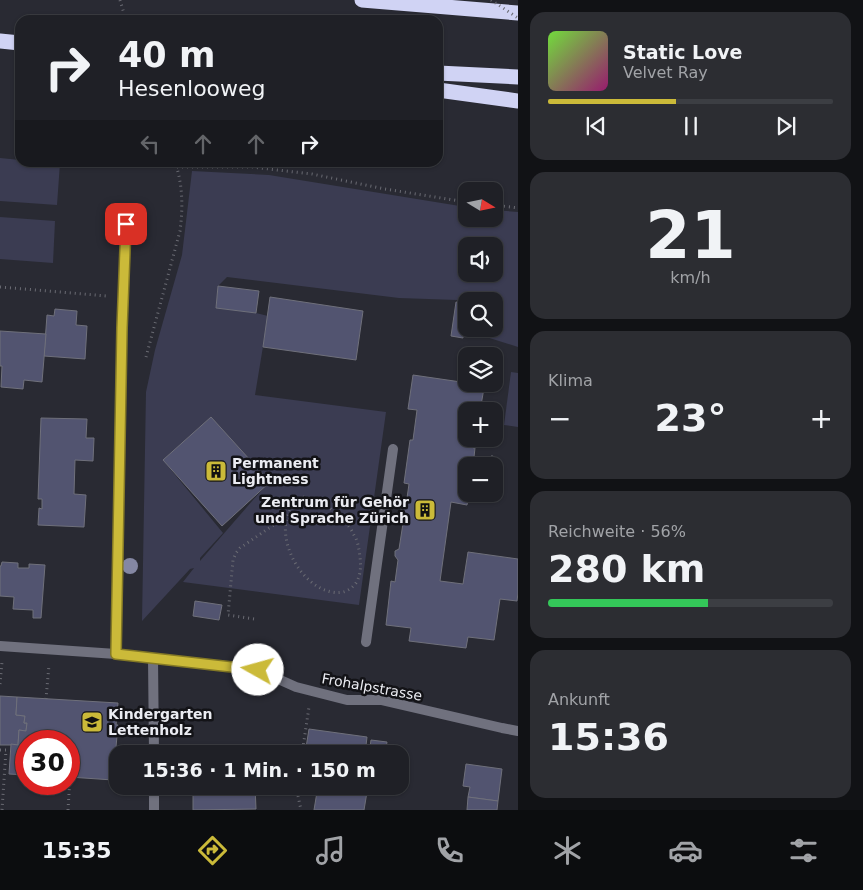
<!DOCTYPE html>
<html lang="de">
<head>
<meta charset="utf-8">
<style>
	:root { --surface:#1f2026; --page:#2c2d32; --text:#f1f3f6; --muted:#a1a3a7; --line:#3c3e43; --accent:#cbba39 }
	body { margin:0; font-family:"DejaVu Sans",sans-serif; background:var(--page); color:var(--text); height:100vh; display:flex; flex-direction:column; font-size:19px; white-space:nowrap }
	* { box-sizing:border-box; margin:0 }
	p { font-size:16px; color:var(--muted) }
	.icon { flex:none; width:28px; height:28px; fill:none; stroke:currentColor; stroke-width:2; stroke-linecap:round; stroke-linejoin:round }
	.map { position:relative; flex:1; overflow:hidden }
	.sheet { display:flex; flex-direction:column; gap:12px; padding:12px; background:#111215; width:345px }
	.sheet>* { flex:none }
	.top-card { position:absolute; left:15px; top:15px; width:428px; height:152px; border-radius:15px; box-shadow:0 1px 4px #0004,0 0 0 1px var(--line); background:#1f2026; color:var(--text); overflow:hidden }
	.needle { width:32px; rotate:100deg }
	.fabs { position:absolute; left:458px; top:182px; display:grid; gap:10px }
	.fabs a { display:grid; place-items:center; width:45px; height:45px; border-radius:10px; background:var(--surface); box-shadow:0 1px 4px #0004,0 0 0 1px var(--line); font-size:25px }
	.speed { position:absolute; left:15px; top:730px; display:flex; gap:10px; font-size:25px; font-weight:700; text-align:center }
	.speed>* { display:grid; place-content:center; width:65px; height:65px; border-radius:50%; background:var(--surface); box-shadow:0 1px 4px #0004,0 0 0 1px var(--line); line-height:1 }
	.speed .limit { border:8px solid #d22; background:#fff; color:#111 }
	.pin { position:absolute; display:grid; place-items:center; width:42px; height:42px; color:#fff; margin:-21px; border-radius:10px; box-shadow:0 2px 8px #0006 }
	.me { position:absolute; width:55px; margin:-28px; rotate:277deg; stroke-linejoin:round; filter:drop-shadow(0 0 4px #0008) }
	.turn { display:flex; align-items:center; gap:18px; height:105px; padding:0 20px; font-size:22px }
	.turn .icon { width:65px; height:65px; stroke-width:2.5 }
	.turn b { display:block; font-size:35px; line-height:42px }
	.lanes { display:flex; align-items:center; height:48px; padding:0 20px; background:#0003; justify-content:center; gap:25px; direction:ltr }
	.lanes .off { opacity:.35 }
	.big { font-size:38px; font-weight:800; line-height:1.1 }
	.sheet .tile { flex:1; display:flex; flex-direction:column; justify-content:center; gap:8px; min-width:0; padding:0 18px; border-radius:15px; background:var(--page) }
	.sheet .dial { align-items:center; gap:0 }
	.dial b { font-size:65px; line-height:1 }
	.song { display:flex; align-items:center; gap:15px }
	.cover { width:60px; height:60px; border-radius:8px; background:linear-gradient(135deg,hsl(100 70% 55%),hsl(320 70% 35%)) }
	.played { height:5px; border-radius:2px; background:linear-gradient(90deg,var(--accent) 45%,var(--line) 45%) }
	.keys { display:flex; justify-content:space-around; direction:ltr }
	.heat { display:flex; justify-content:space-between; align-items:center; font-size:28px; direction:ltr }
	.charge { height:8px; border-radius:4px; background:linear-gradient(90deg,#34c759 56%,var(--line) 0) }
	.trip { position:absolute; left:109px; top:745px; width:300px; height:50px; border-radius:15px; background:var(--surface); box-shadow:0 1px 4px #0004,0 0 0 1px var(--line); font-weight:800; line-height:50px; text-align:center }
	.tabs { display:flex; height:80px; justify-content:space-around; align-items:center; background:#0c0d0f; color:var(--muted) }
	.tabs .icon { width:35px; height:35px }
	.tabs .active { color:var(--accent) }
	.tabs b { font-size:22px; color:var(--text) }
	main { display:flex; flex:1; min-height:0 }
	.map>svg:first-child { display:block }
	.green { fill:#3b3c52; fill-rule:evenodd }
	.building { fill:#525470; stroke:#6f707b }
	.lines { fill:none; stroke-linecap:round; stroke-linejoin:round }
	.path { stroke:#6a6b73; stroke-width:3; stroke-dasharray:1 4; stroke-linecap:butt }
	.lane { stroke:#70717e; stroke-width:10 }
	.street { stroke:#70717e; stroke-width:10 }
	.highway { stroke:#d0d3f4; stroke-width:15 }
	.path-bridge { stroke:#6a6b73; stroke-width:3; stroke-dasharray:1 4; stroke-linecap:butt }
	.tree { fill:#8487a3 }
	.route-casing { stroke:#847925; stroke-width:12 }
	.route { stroke:#cbba39; stroke-width:9 }
	.labels { text-anchor:middle; stroke-width:5; stroke-linejoin:round; paint-order:stroke }
	.poi-label { font-size:14px; font-weight:bold; fill:#ebecf2; stroke:#131317; text-anchor:start }
	.street-label { font-size:14px; fill:#ebecf2; stroke:#131317 }
</style>
</head>
<body>
<main>
<div class="map">
<svg width="518" height="810" viewBox="0 0 518 810">
	<rect width="100%" height="100%" fill="#292a33"/>
	<g class="green">
		<path d="M0,158L20,160V162L60,163L57,205L0,201Z"/>
		<path d="M192,171L269,175L466,207V219H494V210L518,212V347L480,335L476,329H494V301H466V314L457,300L399,298L227,277L218,286L216,308L256,313L268,316L255,395L386,412L359,605L183,582L194,568L190,569L142,621L146,392L155,350L182,255ZM466,246H494V274H466ZM211,417L270,482L260,492L200,561V558L223,533L163,460Z"/>
		<path d="M0,217L55,221L53,263L0,259Z"/>
		<path d="M511,372L518,373V427L504,425Z"/>
	</g>
	<g class="building">
		<path d="M218,286L259,291L256,313L216,308Z"/>
		<path d="M270,297L363,311L356,360L263,347Z"/>
		<path d="M456,302L466,304V313L463,338L451,336Z"/>
		<path d="M55,309L77,311L76,325L87,326L85,359L44,356L47,315L54,316Z"/>
		<path d="M0,331L46,334L42,382L24,380L23,389L1,387L2,366H0Z"/>
		<path d="M413,375L461,382V384L484,388L480,411H466V439H474L473,448H475L473,466H466V494H469L467,505L451,502L440,581L463,584L468,552L518,559V593L517,601L500,599L494,640L468,637L466,648L409,641L411,628L386,625L391,581L395,582L398,560L395,556V551L399,549L404,517L401,513V508L406,505L409,484L404,483L410,440H413L417,410L408,409Z"/>
		<path d="M211,417L270,482L222,526L163,460Z"/>
		<path d="M41,418L87,419L86,438H94L93,461L75,460L74,494L86,495L84,527L38,525L39,508L42,509V499H38Z"/>
		<path d="M2,562L18,563V568H29V564L45,565L41,618H33V610L13,609L14,597L0,596V566H1Z"/>
		<path d="M195,601L222,605L219,620L193,616Z"/>
		<path d="M0,696L17,697L16,715L25,716L24,723H27L26,731L19,730L18,745H0Z"/>
		<path d="M17,697L118,703L116,725H118L113,780L69,777V741H26V775L9,774L11,744L18,745L19,730L26,731L27,723H24L25,716L16,715Z"/>
		<path d="M309,729L367,737L365,754H305Z"/>
		<path d="M371,740L387,742L385,754H369Z"/>
		<path d="M466,764L502,769L498,801L468,797L470,787L463,786Z"/>
		<path d="M193,786H255L256,809L193,810Z"/>
		<path d="M318,786H368L364,810H314Z"/>
		<path d="M468,797L498,801L497,810H467Z"/>
	</g>
	<g class="lines">
		<g class="path">
			<path d="M120,0L126,20"/>
			<path d="M177,167H252L312,174L385,189L466,202"/>
			<path d="M494,205L518,208"/>
			<path d="M0,287L107,296"/>
			<path d="M146,357L180,231C183,208 183,185 175,162"/>
			<path d="M490,461L494,454"/>
			<path d="M303,497C323,501 345,516 354,535C358,541 359,549 360,557C361,566 361,575 356,583C350,591 342,594 332,592C295,586 265,519 303,497Z"/>
			<path d="M254,619L228,615L233,560L236,553L240,548L288,515"/>
			<path d="M0,684L2,662"/>
			<path d="M46,699L49,665"/>
			<path d="M0,750H6L2,810"/>
			<path d="M302,754L309,707"/>
			<path d="M297,786V791L301,810"/>
			<path d="M68,810L70,777"/>
		</g>
		<path class="lane" d="M366,642L393,449"/>
		<g class="street">
			<path d="M0,646L116,654L258,670L296,687L347,700H381L502,728L518,731"/>
			<path d="M116,654L121,362L126,224"/>
			<path d="M153,658L154,754"/>
			<path d="M154,786V810"/>
		</g>
		<g class="highway">
			<path d="M362,0L518,13"/>
			<path d="M0,41L20,43"/>
			<path d="M438,73L518,77"/>
			<path d="M438,90L518,101"/>
		</g>
		<path class="path-bridge" d="M491,0L518,18"/>
	</g>
	<circle class="tree" cx="130" cy="566" r="8"/>
	<g class="lines">
		<g class="route-casing">
			<path id="route" d="M126,224L122,328L116,654L258,670"/>
		</g>
		<use href="#route" class="route"/>
	</g>
	<defs>
		<g id="building-square" transform="scale(1.125)"><rect x="-9" y="-9" width="18" height="18" rx="4" fill="#cbba39" stroke="#131317"/><path d="M-4-6H4V6H1V3H-1V6H-4ZM-2.5-4.3h1.7v1.8h-1.7ZM.8-4.3h1.7v1.8H.8ZM-2.5-1h1.7V.8h-1.7ZM.8-1h1.7V.8H.8Z" fill="#111"/></g>
		<g id="school-square" transform="scale(1.125)"><rect x="-9" y="-9" width="18" height="18" rx="4" fill="#cbba39" stroke="#131317"/><path d="M0-5L7-2L0 1L-7-2ZM-4 1L0 2.5L4 1V4Q0 6-4 4Z" fill="#111"/></g>
	</defs>
	<g fill-rule="evenodd">
		<use href="#building-square" x="216" y="471"/>
		<use href="#building-square" x="425" y="510"/>
		<use href="#school-square" x="92" y="722"/>
	</g>
	<g class="labels">
		<g class="poi-label">
			<text x="232" y="468">Permanent<tspan x="232" dy="16">Lightness</tspan></text>
			<text x="409" y="507" text-anchor="end">Zentrum für Gehör<tspan x="409" dy="16">und Sprache Zürich</tspan></text>
			<text x="108" y="719">Kindergarten<tspan x="108" dy="16">Lettenholz</tspan></text>
		</g>
		<g class="street-label">
			<text transform="translate(372 687) rotate(10)" y="5">Frohalpstrasse</text>
		</g>
	</g>
</svg>
<div class="fabs">
<a><svg class="needle" viewBox="-14 -14 28 28"><path d="M0-13l5 13h-10z" fill="#e53935"/><path d="M0 13l5-13h-10z" fill="#a1a3a7"/></svg></a>
<a><svg class="icon" aria-label="sound" viewBox="0 0 24 24"><path d="M4 9h4l5-4v14l-5-4H4zM17 9q2 3 0 6"/></svg></a>
<a><svg class="icon" aria-label="search" viewBox="0 0 24 24"><circle cx="10" cy="10" r="6"/><path d="M15 15l6 6"/></svg></a>
<a><svg class="icon" aria-label="layers" viewBox="0 0 24 24"><path d="M12 4l9 5-9 5-9-5zM3 14l9 5 9-5"/></svg></a>
<a>+</a>
<a>−</a>
</div>
<div class="speed"><div class="limit">30</div></div>
<div class="pin" style="left:126px;top:224px;background:#d93025"><svg class="icon" aria-label="arrive" viewBox="0 0 24 24"><path d="M6 21V4h12l-3 4 3 4H6"/></svg></div>
<svg class="me" style="left:258px;top:670px" viewBox="-20 -20 40 40"><circle r="19" fill="#fff"/><path d="M0-13L10 11 0 6-10 11z" fill="#cbba39"/></svg>
<div class="trip">15:36 · 1 Min. · 150 m</div>
<div class="top-card">
<div class="turn"><svg class="icon" aria-label="right" viewBox="0 0 24 24"><path d="M7 20v-9h11M14 6l5 5-5 5"/></svg><div><b>40 m</b>Hesenlooweg</div></div>
<div class="lanes"><svg class="icon off" aria-label="left" viewBox="0 0 24 24"><path d="M17 20v-9H6M10 6l-5 5 5 5"/></svg><svg class="icon off" aria-label="ahead" viewBox="0 0 24 24"><path d="M12 20V5M6 11l6-6 6 6"/></svg><svg class="icon off" aria-label="ahead" viewBox="0 0 24 24"><path d="M12 20V5M6 11l6-6 6 6"/></svg><svg class="icon" aria-label="right" viewBox="0 0 24 24"><path d="M7 20v-9h11M14 6l5 5-5 5"/></svg></div>
</div>
</div>
<section class="sheet">
<div class="tile">
<div class="song"><i class="cover"></i><div><b>Static Love</b><p>Velvet Ray</p></div></div>
<div class="played"></div>
<div class="keys"><svg class="icon" aria-label="previous" viewBox="0 0 24 24"><path d="M18 5L8 12l10 7zM5 5v14"/></svg><svg class="icon" aria-label="pause" viewBox="0 0 24 24"><path d="M8 5v14M16 5v14"/></svg><svg class="icon" aria-label="next" viewBox="0 0 24 24"><path d="M6 5l10 7-10 7zM19 5v14"/></svg></div>
</div>
<div class="tile dial"><b>21</b><p>km/h</p></div>
<div class="tile"><p>Klima</p>
<div class="heat"><a>−</a><b class="big">23°</b><a>+</a></div>
</div>
<div class="tile"><p>Reichweite · 56%</p><b class="big">280 km</b><div class="charge"></div></div>
<div class="tile"><p>Ankunft</p><b class="big">15:36</b></div>
</section>
</main>
<nav class="tabs">
<b>15:35</b>
<svg class="icon active" aria-label="directions" viewBox="0 0 24 24"><path d="M12 3l9 9-9 9-9-9zM9 14v-3h6M13 9l2 2-2 2"/></svg>
<svg class="icon" aria-label="music" viewBox="0 0 24 24"><path d="M9 18V5l10-2v13"/><circle cx="6" cy="18" r="3"/><circle cx="16" cy="16" r="3"/></svg>
<svg class="icon" aria-label="phone" viewBox="0 0 24 24"><path d="M5 4h4l2 5-3 2q2 4 5 5l2-3 5 2v4C11 20 4 13 5 4z"/></svg>
<svg class="icon" aria-label="climate" viewBox="0 0 24 24"><path d="M12 3v18M4 7l16 10M4 17L20 7"/></svg>
<svg class="icon" aria-label="car" viewBox="0 0 24 24"><path d="M5 17H2v-5l4-1 3-4h7l3 4 3 1v5h-3M9 17h6M6 11h13"/><circle cx="7" cy="17" r="2"/><circle cx="17" cy="17" r="2"/></svg>
<svg class="icon" aria-label="filters" viewBox="0 0 24 24"><path d="M4 7h16M4 17h16"/><circle cx="9" cy="7" r="2"/><circle cx="15" cy="17" r="2"/></svg>
</nav>
</body>
</html>
